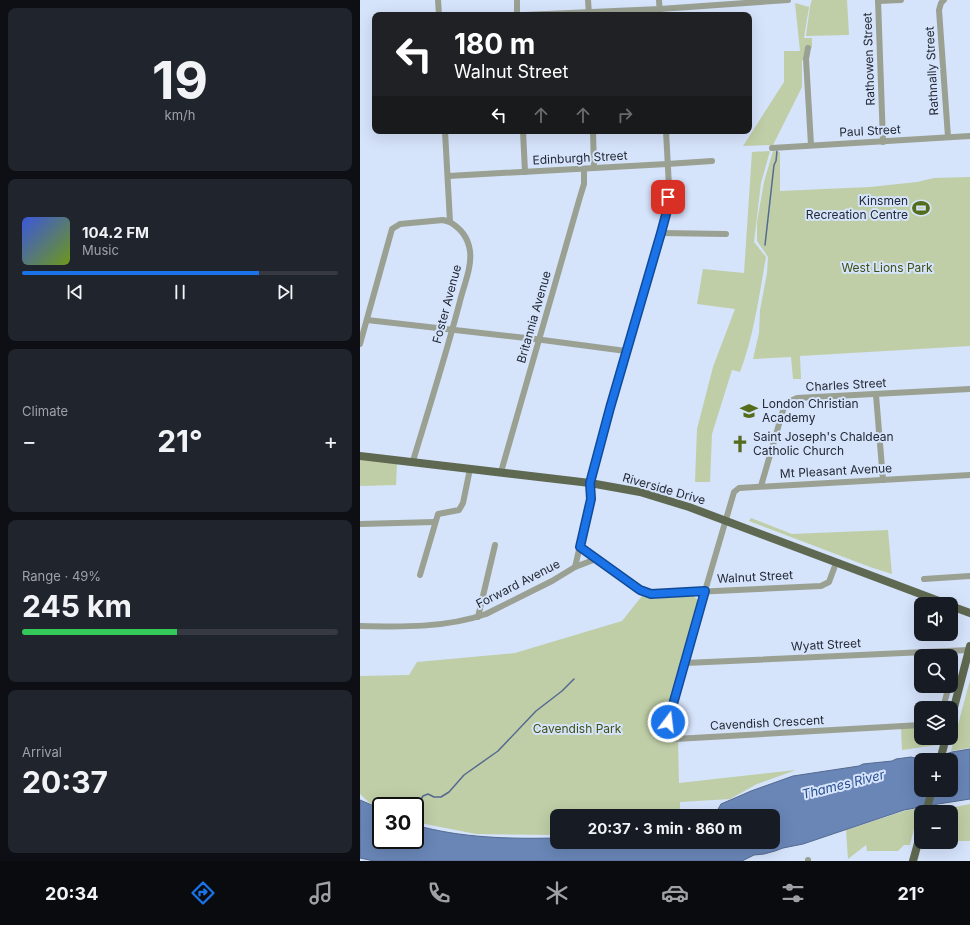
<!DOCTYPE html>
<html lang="en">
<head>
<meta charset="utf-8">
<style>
	:root { --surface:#171b24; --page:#20242c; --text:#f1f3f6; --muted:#9ea1a6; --line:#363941; --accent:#1a73e8 }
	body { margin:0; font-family:Inter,sans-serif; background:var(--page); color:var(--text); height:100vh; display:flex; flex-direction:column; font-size:15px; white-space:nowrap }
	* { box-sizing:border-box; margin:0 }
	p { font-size:13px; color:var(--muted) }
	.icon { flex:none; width:22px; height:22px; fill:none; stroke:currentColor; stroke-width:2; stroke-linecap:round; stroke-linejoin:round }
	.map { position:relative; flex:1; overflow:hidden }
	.sheet { display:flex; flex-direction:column; gap:8px; padding:8px; background:#0d0f14; width:360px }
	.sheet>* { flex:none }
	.hud { position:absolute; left:12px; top:12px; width:380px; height:122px; border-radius:8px; box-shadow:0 4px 16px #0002; background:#202124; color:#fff; overflow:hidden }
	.fabs { position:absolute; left:554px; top:597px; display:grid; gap:8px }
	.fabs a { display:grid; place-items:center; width:44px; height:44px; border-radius:8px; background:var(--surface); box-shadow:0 4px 16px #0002; font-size:20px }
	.speed { position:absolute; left:12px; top:797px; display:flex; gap:8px; font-size:20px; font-weight:700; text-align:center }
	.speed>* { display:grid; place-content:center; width:52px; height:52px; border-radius:50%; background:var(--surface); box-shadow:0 4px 16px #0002; line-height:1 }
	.speed .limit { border:2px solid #111; border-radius:6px; background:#fff; color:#111 }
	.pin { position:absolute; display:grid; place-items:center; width:34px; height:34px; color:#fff; margin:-17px; border-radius:8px; box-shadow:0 2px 6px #0006 }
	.me { position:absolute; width:44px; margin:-22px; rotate:15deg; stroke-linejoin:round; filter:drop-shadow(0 0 3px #0008) }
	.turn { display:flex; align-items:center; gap:14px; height:84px; padding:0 16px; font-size:18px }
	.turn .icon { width:52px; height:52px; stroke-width:2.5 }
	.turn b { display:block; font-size:28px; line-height:34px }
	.lanes { display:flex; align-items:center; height:38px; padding:0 16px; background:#0003; justify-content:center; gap:20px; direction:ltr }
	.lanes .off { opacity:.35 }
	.big { font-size:30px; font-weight:700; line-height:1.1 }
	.sheet .widget { flex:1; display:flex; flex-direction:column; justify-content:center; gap:6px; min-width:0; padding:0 14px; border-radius:8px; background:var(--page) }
	.sheet .dial { align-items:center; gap:0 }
	.dial b { font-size:52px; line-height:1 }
	.song { display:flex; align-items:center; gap:12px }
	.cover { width:48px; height:48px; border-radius:6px; background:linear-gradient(135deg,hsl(230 70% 55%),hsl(80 70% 35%)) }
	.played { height:4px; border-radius:2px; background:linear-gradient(90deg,var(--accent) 75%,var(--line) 75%) }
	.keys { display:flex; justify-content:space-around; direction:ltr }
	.heat { display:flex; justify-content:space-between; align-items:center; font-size:22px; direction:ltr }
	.charge { height:6px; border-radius:3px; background:linear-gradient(90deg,#34c759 49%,var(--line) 0) }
	.trip { position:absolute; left:190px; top:809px; width:230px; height:40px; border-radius:8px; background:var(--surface); box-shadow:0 4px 16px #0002; font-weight:700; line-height:40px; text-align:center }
	.tab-bar { display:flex; height:64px; justify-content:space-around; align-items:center; background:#090b0e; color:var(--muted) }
	.tab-bar .icon { width:28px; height:28px }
	.tab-bar .selected { color:var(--accent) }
	.tab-bar b { font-size:18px; color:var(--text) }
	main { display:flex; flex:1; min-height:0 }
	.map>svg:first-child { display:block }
	.green { fill:#bfcea6 }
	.water { fill:#6986b7; stroke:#546a90; fill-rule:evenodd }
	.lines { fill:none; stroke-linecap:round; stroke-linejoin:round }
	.stream { stroke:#546a90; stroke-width:1.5 }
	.minor { stroke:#9aa092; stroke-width:6 }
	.major { stroke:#5f6850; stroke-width:8 }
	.route-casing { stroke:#114b97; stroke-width:10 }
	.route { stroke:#1a73e8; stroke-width:7 }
	.labels { text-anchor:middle; stroke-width:4; stroke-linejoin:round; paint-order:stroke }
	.street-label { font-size:12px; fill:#232935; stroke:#d5e3fb }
	.poi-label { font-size:12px; fill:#232935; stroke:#d5e3fb; text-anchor:start }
	.park-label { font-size:12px; fill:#3e5011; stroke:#d5e3fb }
	.water-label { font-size:13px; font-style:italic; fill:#2a4e8d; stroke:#d5e3fb }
</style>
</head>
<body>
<main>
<section class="sheet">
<div class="widget dial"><b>19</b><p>km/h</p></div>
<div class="widget">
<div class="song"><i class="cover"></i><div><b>104.2 FM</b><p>Music</p></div></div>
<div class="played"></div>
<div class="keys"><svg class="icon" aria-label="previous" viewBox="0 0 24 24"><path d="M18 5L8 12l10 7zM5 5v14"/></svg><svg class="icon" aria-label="pause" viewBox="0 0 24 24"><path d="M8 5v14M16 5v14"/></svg><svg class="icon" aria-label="next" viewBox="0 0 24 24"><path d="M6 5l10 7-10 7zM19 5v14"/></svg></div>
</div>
<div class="widget"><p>Climate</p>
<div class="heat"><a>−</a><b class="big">21°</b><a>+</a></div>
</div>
<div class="widget"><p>Range · 49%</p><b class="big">245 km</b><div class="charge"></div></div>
<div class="widget"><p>Arrival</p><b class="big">20:37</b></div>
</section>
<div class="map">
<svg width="610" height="861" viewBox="0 0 610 861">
	<rect width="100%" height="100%" fill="#d5e3fb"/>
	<g class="green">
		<path d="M452,0H487L489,35L446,36L450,6Z"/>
		<path d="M435,3L449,7L444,38H452V47L442,61V87L413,145L383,146L424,82V51H440Z"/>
		<path d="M410,151L401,183L394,242L406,257C399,296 394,335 380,372L372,370L352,434L350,482H335L337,429L353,367L375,309L337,304L343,269L384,273L392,152Z"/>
		<path d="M413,151L420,152V191L510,187L557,182L574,178L610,177V346L440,356L441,379H433L431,357L393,359L399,333L400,310L407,273L408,257L397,241V222L404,182Z"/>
		<path d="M0,459L37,463L36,485L0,486Z"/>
		<path d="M391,518L432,534L528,530L532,574L510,567L389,521Z"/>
		<path d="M282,596L290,599L333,596L337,599L338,602L304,727V732L308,741L318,740L319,783L436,770L397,784L370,799L320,802V816H197V835L116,834L55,822V806H21V809L14,807L0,794V676L49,675L57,662L155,653L262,621Z"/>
		<path d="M610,680V748L591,751Z"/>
		<path d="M541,728H561V738H579L577,745L542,750Z"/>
		<path d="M610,804V841H591V812H575V811Z"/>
		<path d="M559,808L550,845H544L538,851H507L506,845L488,859L486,830L544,811Z"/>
	</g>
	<path class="water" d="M610,749V799L572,805L544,810L443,844L423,848L415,851L404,854L394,855L382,861H14L0,858V800L21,809V840H55V825C101,838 149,839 197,838V842H413V816H341L357,811L361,804L391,791L433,776L499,766L503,764L532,761L536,759L551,757L560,759L572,758L592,752ZM561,760H591V790H561Z"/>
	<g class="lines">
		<g class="stream">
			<path d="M405,245L414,165L416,161L417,151"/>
			<path d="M51,806L60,801L63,796L68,794L74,797H81L89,792L104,775L138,751L176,711L202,691L214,679"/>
		</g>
		<g class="minor">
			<path d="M78,0L79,15"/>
			<path d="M157,0V15"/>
			<path d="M228,0L229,15"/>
			<path d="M299,0L300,15"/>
			<path d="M518,0L523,142"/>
			<path d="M584,0L581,3L579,10L588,137"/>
			<path d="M518,1L541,0"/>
			<path d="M164,15L300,9L428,0"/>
			<path d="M448,48L446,59L451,145"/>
			<path d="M163,131L165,172"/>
			<path d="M233,131L234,168"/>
			<path d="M412,148L610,136"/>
			<path d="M88,176L307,164L352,161"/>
			<path d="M301,233L366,234"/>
			<path d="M7,320L175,339L266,351"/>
			<path d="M0,344L32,229L40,224L83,220L90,222"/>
			<path d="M516,395L523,480"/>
			<path d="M53,461C69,408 86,355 100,301C104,285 112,267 110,251C108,237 101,229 90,222L85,131"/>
			<path d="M141,472L220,197L224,184V169"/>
			<path d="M401,486L424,407L428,402L437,398L610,389"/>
			<path d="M0,524L75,522"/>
			<path d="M220,547L280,590L291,594L461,586L469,582L476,563"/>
			<path d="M215,567L236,559"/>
			<path d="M60,575L78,514L99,510L103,503L110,469"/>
			<path d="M564,579L610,576"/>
			<path d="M118,617L135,545"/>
			<path d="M0,626C41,627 86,628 126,614L192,581L215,567L231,499L230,483L308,207L309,187L306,131"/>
			<path d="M325,663L609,650"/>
			<path d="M583,708L587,693V686"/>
			<path d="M561,725L315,739L308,733V722L345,591L374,492L379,488L610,475"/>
			<path d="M448,860V861"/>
		</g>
		<g class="major">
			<path d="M0,456L230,483L280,492L329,507L587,604"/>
			<path d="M591,606L610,613"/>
			<path d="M591,719L610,646"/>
			<path d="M580,760L586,738"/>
			<path d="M566,812L572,790"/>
			<path d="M553,861L561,832"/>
		</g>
	</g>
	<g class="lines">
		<g class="route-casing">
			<path id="route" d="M308,197V207L301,233L250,408L230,483L231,499L220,547L280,590L291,594L345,591L308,722"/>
		</g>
		<use href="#route" class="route"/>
	</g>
	<defs>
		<g id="stadium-bare" transform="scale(1.38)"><path d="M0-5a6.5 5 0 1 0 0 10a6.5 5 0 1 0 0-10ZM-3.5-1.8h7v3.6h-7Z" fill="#556c1c" stroke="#d5e3fb" stroke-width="2.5" paint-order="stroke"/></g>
		<g id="school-bare" transform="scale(1.38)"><path d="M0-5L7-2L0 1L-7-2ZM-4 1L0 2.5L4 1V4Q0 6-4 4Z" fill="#556c1c" stroke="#d5e3fb" stroke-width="2.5" paint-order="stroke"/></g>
		<g id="church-bare" transform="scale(1.38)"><path d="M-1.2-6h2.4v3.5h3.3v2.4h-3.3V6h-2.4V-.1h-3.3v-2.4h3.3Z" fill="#556c1c" stroke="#d5e3fb" stroke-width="2.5" paint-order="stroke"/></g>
	</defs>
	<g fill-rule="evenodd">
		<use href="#stadium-bare" x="561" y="208"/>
		<use href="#school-bare" x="389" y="411"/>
		<use href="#church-bare" x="380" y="444"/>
	</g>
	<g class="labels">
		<g class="street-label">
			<text transform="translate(509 59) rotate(-92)" y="4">Rathowen Street</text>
			<text transform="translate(572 71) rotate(-93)" y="4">Rathnally Street</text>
			<text transform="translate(510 131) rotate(-3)" y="4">Paul Street</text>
			<text transform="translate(220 158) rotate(-3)" y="4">Edinburgh Street</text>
			<text transform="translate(87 304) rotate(-75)" y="4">Foster Avenue</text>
			<text transform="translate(174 317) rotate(-74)" y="4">Britannia Avenue</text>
			<text transform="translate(486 385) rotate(-3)" y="4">Charles Street</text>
			<text transform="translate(476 471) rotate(-3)" y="4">Mt Pleasant Avenue</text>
			<text transform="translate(304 489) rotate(16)" y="4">Riverside Drive</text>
			<text transform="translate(395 577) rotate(-3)" y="4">Walnut Street</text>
			<text transform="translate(158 584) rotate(-27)" y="4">Forward Avenue</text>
			<text transform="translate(466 645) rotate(-3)" y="4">Wyatt Street</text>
			<text transform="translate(407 723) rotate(-3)" y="4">Cavendish Crescent</text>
		</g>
		<g class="poi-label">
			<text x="548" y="205" text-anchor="end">Kinsmen<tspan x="548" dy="14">Recreation Centre</tspan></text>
			<text x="402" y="408">London Christian<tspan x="402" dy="14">Academy</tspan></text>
			<text x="393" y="441">Saint Joseph's Chaldean<tspan x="393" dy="14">Catholic Church</tspan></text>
		</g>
		<g class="park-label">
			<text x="527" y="272">West Lions Park</text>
			<text x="217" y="733">Cavendish Park</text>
		</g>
		<g class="water-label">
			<text transform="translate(483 784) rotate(-14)" y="5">Thames River</text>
		</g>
	</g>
</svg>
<div class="fabs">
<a><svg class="icon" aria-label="sound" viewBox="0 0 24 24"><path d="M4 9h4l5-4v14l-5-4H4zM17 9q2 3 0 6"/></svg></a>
<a><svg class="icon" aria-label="search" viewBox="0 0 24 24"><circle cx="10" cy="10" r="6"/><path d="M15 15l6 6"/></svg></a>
<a><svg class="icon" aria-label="layers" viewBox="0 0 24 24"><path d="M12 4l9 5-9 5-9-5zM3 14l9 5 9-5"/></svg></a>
<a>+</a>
<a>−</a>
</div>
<div class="speed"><div class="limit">30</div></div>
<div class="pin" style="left:308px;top:197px;background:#d93025"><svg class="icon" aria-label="arrive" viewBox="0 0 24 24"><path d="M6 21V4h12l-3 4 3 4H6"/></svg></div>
<svg class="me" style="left:308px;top:722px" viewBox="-20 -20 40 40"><circle r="17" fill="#1a73e8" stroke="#fff" stroke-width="3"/><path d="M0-11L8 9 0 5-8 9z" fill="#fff"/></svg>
<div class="trip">20:37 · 3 min · 860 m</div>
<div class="hud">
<div class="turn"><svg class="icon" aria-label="left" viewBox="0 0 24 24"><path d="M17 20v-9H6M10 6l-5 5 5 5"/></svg><div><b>180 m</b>Walnut Street</div></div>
<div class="lanes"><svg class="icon" aria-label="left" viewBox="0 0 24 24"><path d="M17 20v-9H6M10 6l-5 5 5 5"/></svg><svg class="icon off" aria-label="ahead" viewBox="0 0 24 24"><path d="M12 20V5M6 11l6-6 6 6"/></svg><svg class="icon off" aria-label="ahead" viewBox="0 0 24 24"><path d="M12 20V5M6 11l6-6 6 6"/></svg><svg class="icon off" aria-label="right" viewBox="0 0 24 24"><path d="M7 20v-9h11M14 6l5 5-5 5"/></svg></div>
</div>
</div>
</main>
<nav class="tab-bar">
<b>20:34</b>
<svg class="icon selected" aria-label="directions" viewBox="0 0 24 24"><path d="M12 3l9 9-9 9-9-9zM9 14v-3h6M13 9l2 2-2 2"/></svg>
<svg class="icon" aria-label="music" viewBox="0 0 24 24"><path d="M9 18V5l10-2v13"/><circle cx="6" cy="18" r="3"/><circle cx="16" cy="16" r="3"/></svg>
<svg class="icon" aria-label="phone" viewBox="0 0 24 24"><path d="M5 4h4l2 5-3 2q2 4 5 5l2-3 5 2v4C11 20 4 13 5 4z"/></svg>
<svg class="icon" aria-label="climate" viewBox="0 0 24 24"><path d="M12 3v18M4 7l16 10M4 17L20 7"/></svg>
<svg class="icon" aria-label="car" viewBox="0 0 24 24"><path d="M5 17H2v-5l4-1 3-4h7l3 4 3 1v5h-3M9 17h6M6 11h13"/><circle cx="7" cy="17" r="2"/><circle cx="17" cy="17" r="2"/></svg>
<svg class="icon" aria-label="filters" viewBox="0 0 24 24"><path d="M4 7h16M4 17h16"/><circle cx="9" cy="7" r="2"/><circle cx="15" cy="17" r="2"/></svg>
<b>21°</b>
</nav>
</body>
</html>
